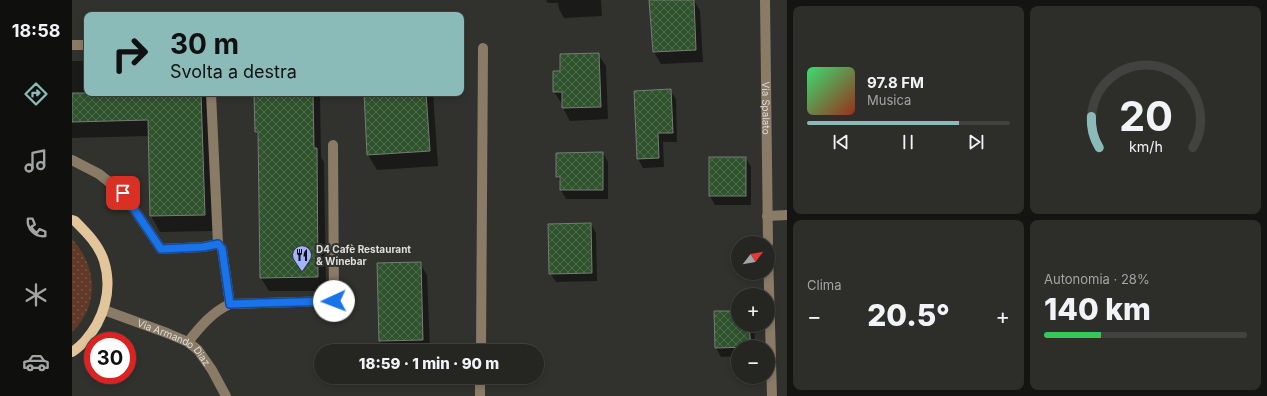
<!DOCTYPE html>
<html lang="it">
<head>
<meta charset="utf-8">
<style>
	:root { --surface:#252522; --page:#2d2d2a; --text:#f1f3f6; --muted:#a3a5a5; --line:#424240; --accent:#8bbbb9 }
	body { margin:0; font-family:Inter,sans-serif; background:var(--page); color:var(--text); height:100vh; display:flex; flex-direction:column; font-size:15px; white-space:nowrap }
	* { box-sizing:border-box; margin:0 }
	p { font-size:13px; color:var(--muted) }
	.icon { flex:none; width:22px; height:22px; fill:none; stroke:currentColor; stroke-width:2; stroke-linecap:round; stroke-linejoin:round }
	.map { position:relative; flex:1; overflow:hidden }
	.details { display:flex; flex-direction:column; gap:6px; padding:6px; background:#141413; width:480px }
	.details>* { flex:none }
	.hud { position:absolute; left:12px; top:12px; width:380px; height:84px; border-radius:8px; box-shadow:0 2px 6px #0003,0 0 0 1px var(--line); background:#8bbbb9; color:#111; overflow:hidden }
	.needle { width:26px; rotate:59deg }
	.tools { position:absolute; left:659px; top:236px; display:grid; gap:8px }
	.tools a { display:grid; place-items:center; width:44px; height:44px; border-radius:50%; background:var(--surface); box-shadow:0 2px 6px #0003,0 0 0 1px var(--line); font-size:20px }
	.speed { position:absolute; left:12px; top:332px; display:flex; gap:8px; font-size:20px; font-weight:700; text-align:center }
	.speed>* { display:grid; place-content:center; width:52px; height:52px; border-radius:50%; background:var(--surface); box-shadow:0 2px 6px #0003,0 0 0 1px var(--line); line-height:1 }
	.speed .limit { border:6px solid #d22; background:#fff; color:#111 }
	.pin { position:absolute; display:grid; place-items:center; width:34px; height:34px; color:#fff; margin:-17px; border-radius:8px; box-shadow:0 2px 6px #0006 }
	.me { position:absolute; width:44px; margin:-22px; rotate:268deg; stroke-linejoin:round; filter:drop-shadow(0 0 3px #0008) }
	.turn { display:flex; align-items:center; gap:14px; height:84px; padding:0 20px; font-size:18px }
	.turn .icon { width:52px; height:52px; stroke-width:2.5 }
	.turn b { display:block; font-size:28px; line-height:34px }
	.big { font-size:30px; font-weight:800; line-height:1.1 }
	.details .card { flex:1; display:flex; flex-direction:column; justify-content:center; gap:6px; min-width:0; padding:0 14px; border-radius:8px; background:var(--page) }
	.details .dial { align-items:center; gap:0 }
	.dial svg { height:104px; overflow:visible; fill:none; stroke:var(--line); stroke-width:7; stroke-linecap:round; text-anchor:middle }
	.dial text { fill:var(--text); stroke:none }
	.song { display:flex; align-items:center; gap:12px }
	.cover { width:48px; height:48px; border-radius:6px; background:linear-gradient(135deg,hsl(140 70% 55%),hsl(10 70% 35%)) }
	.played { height:4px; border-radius:2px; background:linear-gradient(90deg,var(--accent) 75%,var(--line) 75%) }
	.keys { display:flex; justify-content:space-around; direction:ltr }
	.heat { display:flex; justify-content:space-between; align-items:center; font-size:22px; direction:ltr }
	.charge { height:6px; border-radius:3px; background:linear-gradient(90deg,#34c759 28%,var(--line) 0) }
	.details .tiles { flex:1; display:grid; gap:6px; grid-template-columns:repeat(2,1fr) }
	.trip { position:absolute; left:242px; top:344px; width:230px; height:40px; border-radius:20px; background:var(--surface); box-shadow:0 2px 6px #0003,0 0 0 1px var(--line); font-weight:800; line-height:40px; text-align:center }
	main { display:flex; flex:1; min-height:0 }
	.menu { display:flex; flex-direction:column; width:72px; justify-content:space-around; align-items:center; background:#0f0f0e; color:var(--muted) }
	.menu .icon { width:28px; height:28px }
	.menu .selected { color:var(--accent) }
	.menu b { font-size:18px; color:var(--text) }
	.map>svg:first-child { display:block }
	.garden { fill:url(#garden-dots) }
	.shadow { fill:#0007 }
	.building { fill:url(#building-cross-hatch); stroke:#787b77 }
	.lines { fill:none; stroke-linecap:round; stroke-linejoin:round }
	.minor { stroke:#8a7b67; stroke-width:10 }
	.major { stroke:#e3c59c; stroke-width:10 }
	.route-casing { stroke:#114b97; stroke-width:10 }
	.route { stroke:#1a73e8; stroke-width:7 }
	.labels { text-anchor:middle; stroke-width:4; stroke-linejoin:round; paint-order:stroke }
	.street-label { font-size:10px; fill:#dededb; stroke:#31312d }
	.poi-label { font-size:10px; font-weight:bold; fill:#dededb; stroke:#31312d; text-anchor:start }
</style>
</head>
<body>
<main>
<nav class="menu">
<b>18:58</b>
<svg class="icon selected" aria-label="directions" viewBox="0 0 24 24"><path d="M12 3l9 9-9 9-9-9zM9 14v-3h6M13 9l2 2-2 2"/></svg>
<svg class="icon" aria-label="music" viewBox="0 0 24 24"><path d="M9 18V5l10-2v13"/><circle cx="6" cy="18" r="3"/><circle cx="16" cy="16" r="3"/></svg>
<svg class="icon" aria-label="phone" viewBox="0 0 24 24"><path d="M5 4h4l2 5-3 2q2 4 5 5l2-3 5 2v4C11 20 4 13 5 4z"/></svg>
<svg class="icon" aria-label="climate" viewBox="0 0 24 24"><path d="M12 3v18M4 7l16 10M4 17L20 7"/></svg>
<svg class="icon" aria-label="car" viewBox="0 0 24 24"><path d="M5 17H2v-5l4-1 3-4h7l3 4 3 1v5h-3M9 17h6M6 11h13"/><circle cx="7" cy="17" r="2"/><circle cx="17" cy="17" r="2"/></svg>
</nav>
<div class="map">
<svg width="715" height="396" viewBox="0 0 715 396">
	<defs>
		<pattern id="garden-dots" width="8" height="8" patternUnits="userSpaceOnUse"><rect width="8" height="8" fill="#623929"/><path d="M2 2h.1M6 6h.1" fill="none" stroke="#785547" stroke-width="1.8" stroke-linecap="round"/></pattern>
		<pattern id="building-cross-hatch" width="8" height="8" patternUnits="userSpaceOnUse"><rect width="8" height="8" fill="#2f532c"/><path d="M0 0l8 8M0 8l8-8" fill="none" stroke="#4d6b4a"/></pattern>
	</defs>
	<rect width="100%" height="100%" fill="#31312d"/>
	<path class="garden" d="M0,239C25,266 28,305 0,332Z"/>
	<g class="shadow">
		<path d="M474,0H529L530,16L492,18L487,9L486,3H476Z"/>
		<path d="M578,0H622L628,11L631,62L589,64L582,52Z"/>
		<path d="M526,54L534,66L536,119L498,121L491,108V104H490L482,92L489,72Z"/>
		<path d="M0,61H15V93H137L141,231L88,232L79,216L77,136L0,138Z"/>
		<path d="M598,90L604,99L605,142H591L592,167L571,168L566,159L563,92Z"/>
		<path d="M183,93H248L249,157L252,162L254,291H197L189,278L187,138L184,132Z"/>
		<path d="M293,93H361L366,166L305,170L296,155Z"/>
		<path d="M531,153L536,162V199H494L489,190V183L485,177Z"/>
		<path d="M674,158L679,167V205H643L638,196Z"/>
		<path d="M519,224L524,233L525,281L484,282L478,273Z"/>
		<path d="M348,263L355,275L358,351H314L308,341Z"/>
		<path d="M666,312V325H682L683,347H666V356L649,357L644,348Z"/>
	</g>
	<g class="building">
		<path d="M577,0H622L624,50L581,52Z"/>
		<path d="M527,53L529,107L490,108V92H481V71H488V54Z"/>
		<path d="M599,89L601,133H586L587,158L565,159L562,91Z"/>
		<path d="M0,93H129L133,215L78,216L76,120L0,122Z"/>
		<path d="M182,93H241L242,148H245L246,277L188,278L186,132H183Z"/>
		<path d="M292,93H354L358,151L295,155Z"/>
		<path d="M531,152V190H488V177H484V153Z"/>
		<rect x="637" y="157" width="37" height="39"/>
		<path d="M519,223L520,273L477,274L476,224Z"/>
		<path d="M349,262L351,340L307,341L305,263Z"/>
		<path d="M642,311H666V325H677L679,347L643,348Z"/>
	</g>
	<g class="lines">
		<g class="minor">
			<path id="s1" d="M693,0L696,243"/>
			<path d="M0,45H15"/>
			<path d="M139,93L146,244"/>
			<path d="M0,160L27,174L51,193L89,249L131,247L146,244L150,249L158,304"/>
			<path d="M695,216L715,215"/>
			<path d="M696,252L700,396"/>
			<path id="s2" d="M32,310L95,333L116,342L126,350L140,370L154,396"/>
			<path d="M116,342C128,327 140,312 158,304L262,301L261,145"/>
			<path d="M409,351L411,48"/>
			<path d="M408,396V377"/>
		</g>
		<path class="major" d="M0,220L3,221C15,233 27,245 32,261C41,290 32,320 12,342C8,346 5,349 0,352"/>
	</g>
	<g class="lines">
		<g class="route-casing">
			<path id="route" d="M51,193L89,249L131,247L146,244L150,249L158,304L262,301"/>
		</g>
		<use href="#route" class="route"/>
	</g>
	<defs>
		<g id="restaurant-pin" transform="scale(1)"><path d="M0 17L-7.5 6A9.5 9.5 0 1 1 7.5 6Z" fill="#a3b2fd" stroke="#31312d"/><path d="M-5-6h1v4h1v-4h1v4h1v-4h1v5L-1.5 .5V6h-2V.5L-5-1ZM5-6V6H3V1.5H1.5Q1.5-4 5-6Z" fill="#111"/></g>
	</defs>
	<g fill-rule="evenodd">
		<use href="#restaurant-pin" x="230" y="255"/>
	</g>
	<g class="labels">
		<g class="street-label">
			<text dy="4" stroke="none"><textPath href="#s1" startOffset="108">Via Spalato</textPath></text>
			<text dy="4" stroke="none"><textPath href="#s2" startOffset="78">Via Armando Diaz</textPath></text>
		</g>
		<g class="poi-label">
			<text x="244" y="253">D4 Cafè Restaurant<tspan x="244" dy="12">&amp; Winebar</tspan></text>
		</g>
	</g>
</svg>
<div class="tools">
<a><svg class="needle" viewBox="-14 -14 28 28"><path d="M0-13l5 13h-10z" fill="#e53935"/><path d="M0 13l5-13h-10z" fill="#a3a5a5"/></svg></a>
<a>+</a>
<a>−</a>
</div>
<div class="speed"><div class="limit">30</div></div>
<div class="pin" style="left:51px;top:193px;background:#d93025"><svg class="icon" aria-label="arrive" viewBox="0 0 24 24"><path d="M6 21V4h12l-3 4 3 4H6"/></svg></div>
<svg class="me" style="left:262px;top:301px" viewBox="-20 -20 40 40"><circle r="19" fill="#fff"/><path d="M0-13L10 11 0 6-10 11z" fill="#1a73e8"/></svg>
<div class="trip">18:59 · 1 min · 90 m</div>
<div class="hud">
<div class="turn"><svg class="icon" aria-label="right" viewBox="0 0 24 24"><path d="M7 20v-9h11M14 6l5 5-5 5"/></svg><div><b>30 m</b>Svolta a destra</div></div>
</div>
</div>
<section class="details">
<div class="tiles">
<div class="card">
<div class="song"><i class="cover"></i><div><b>97.8 FM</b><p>Musica</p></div></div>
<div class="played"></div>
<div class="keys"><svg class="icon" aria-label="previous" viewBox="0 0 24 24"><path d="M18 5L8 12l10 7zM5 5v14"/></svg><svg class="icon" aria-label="pause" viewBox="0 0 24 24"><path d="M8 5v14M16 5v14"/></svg><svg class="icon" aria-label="next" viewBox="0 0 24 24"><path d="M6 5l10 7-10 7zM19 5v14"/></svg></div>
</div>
<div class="card dial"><svg viewBox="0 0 100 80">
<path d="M14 69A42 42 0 1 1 86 69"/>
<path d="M14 69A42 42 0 0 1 8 45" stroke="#8bbbb9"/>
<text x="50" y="56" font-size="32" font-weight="700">20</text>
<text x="50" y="72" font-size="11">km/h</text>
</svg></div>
<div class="card"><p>Clima</p>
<div class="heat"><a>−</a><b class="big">20.5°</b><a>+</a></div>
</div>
<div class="card"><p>Autonomia · 28%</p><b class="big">140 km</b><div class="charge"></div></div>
</div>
</section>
</main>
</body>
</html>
